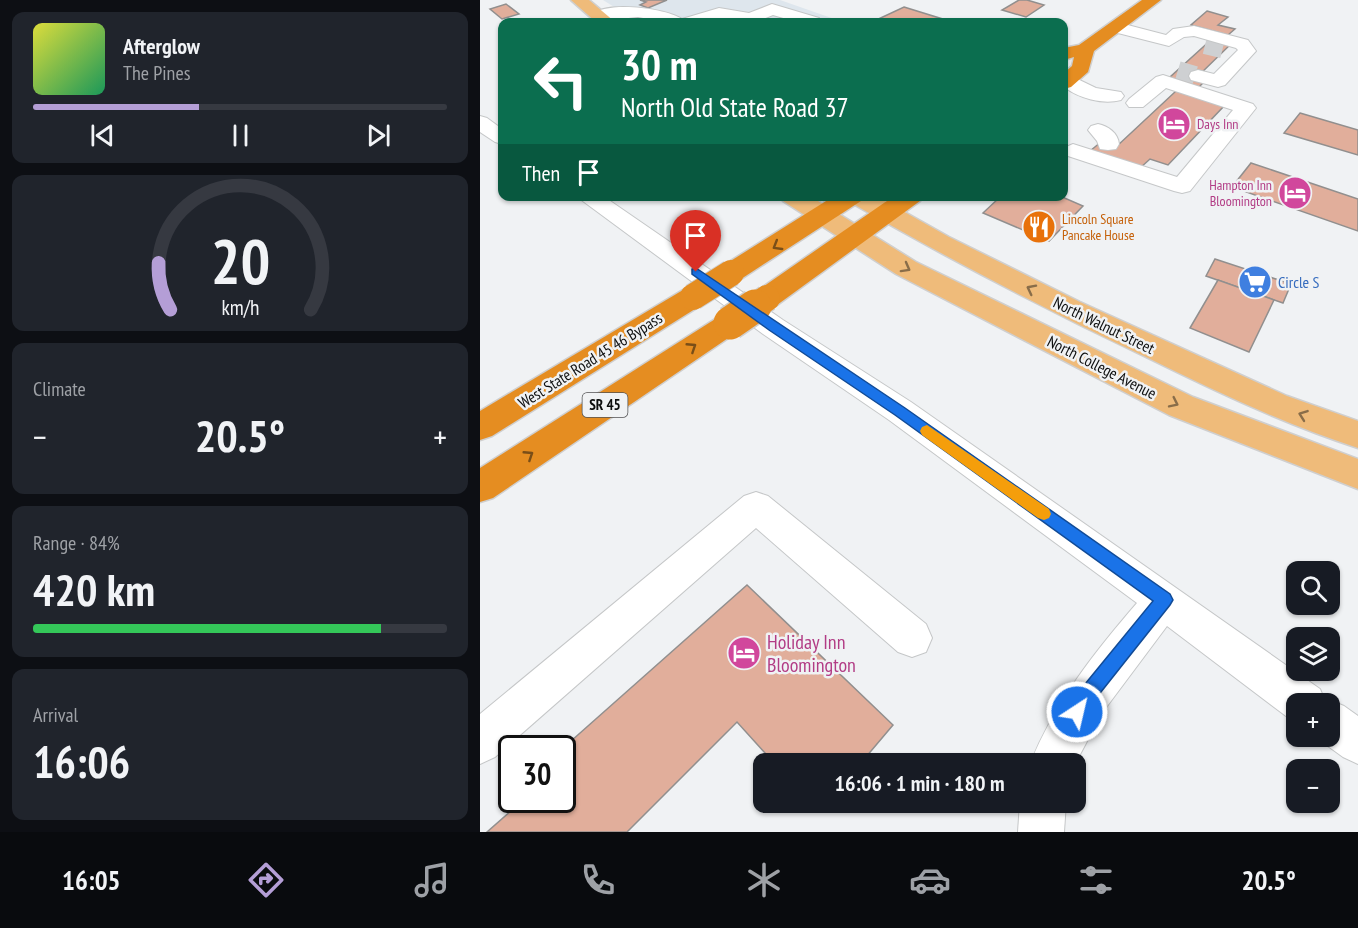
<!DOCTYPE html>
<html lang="en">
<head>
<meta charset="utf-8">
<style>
	:root { --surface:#171b24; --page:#20242c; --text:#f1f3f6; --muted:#9ea1a6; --line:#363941; --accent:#b49ed6 }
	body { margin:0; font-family:"PT Sans Narrow",sans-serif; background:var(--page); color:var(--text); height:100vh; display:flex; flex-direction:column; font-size:22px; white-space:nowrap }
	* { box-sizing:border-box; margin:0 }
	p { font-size:20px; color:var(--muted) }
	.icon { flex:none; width:33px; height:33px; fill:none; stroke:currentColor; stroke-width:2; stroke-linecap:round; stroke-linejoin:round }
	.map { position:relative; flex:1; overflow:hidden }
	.panel { display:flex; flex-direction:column; gap:12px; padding:12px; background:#0d0f14; width:480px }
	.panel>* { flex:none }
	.guide { position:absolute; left:18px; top:18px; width:570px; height:183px; border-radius:12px; box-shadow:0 2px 4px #0004; background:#0b6e4f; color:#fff; overflow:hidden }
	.controls { position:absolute; left:806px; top:561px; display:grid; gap:12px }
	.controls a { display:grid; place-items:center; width:54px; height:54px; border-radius:12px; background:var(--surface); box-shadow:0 2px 4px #0004; font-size:30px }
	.speed { position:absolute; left:18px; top:735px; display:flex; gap:12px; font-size:30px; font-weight:700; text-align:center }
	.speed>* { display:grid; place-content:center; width:78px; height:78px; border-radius:50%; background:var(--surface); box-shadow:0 2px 4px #0004; line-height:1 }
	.speed .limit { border:3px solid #111; border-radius:9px; background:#fff; color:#111 }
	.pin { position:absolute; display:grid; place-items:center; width:51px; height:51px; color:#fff; margin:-62px -26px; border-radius:50% 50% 50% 0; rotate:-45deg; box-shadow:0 0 6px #0007 }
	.pin .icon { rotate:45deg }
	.me { position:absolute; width:66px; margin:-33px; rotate:35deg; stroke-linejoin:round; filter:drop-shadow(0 0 4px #0008) }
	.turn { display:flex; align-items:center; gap:21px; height:126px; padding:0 24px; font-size:27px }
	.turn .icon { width:78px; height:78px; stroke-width:2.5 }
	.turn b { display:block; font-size:42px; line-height:51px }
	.then { display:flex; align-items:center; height:57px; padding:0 24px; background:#0003; gap:12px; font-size:22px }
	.big { font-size:45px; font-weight:700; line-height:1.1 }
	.panel .tile { flex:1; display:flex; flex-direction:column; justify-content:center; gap:9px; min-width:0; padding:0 21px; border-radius:12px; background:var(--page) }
	.panel .dial { align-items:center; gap:0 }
	.dial svg { height:156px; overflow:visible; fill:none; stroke:var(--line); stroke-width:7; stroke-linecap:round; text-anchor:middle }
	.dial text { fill:var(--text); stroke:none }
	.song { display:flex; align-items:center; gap:18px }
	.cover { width:72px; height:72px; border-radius:9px; background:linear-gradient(135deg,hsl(60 70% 55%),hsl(150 70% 35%)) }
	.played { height:6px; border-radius:3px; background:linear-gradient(90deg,var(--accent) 40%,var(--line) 40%) }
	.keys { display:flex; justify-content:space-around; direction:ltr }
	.heat { display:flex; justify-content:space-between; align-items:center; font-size:33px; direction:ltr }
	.charge { height:9px; border-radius:4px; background:linear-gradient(90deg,#34c759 84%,var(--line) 0) }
	.trip { position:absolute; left:273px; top:753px; width:333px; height:60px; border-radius:12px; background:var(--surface); box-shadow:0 2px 4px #0004; font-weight:700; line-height:60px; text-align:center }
	.menu { display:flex; height:96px; justify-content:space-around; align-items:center; background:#090b0e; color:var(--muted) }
	.menu .icon { width:42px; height:42px }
	.menu .selected { color:var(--accent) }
	.menu b { font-size:27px; color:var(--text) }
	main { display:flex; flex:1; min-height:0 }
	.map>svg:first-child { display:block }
	.built { fill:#dee6ed }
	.building { fill:#e1ae9b; stroke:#918f8e; stroke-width:1.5 }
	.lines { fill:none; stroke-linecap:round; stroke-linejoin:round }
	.minor-tunnel { stroke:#ced0d2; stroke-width:18; stroke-dasharray:18 9; stroke-linecap:butt }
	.minor-casing { stroke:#c5c7c8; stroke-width:2 }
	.major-casing { stroke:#cfcfcf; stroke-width:3 }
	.highway-casing { stroke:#cfcfcf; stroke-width:3 }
	.minor { fill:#fff; fill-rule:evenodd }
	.major { fill:#efbb7a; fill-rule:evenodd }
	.highway { fill:#e58d21; fill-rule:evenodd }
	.highway-bridge-far1-casing { stroke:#cfcfcf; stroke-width:28; stroke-linecap:butt }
	.highway-bridge-casing { stroke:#cfcfcf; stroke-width:36; stroke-linecap:butt }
	.highway-bridge-far1 { stroke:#e58d21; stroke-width:26 }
	.highway-bridge { stroke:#e58d21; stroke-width:33 }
	.oneway { stroke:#794e18 }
	.oneway2 { stroke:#896d49 }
	.route { fill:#1a73e8; stroke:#114b97; stroke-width:1.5 }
	.slow { fill:#f59e0b }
	.labels { text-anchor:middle; stroke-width:5; stroke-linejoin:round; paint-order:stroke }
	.far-hotel-label { font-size:14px; fill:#b23c85; stroke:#f0f2f4; text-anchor:start }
	.far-food-label { font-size:14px; fill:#c56008; stroke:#f0f2f4; text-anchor:start }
	.shield { fill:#f0f2f4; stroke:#515253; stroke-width:1.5 }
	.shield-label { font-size:15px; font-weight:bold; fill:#0d0e0e }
	.shop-label { font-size:16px; fill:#366cbe; stroke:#f0f2f4; text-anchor:start }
	.street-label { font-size:16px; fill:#0d0e0e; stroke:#f0f2f4 }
	.near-hotel-label { font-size:20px; fill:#b23c85; stroke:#f0f2f4; text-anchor:start }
</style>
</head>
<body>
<main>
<section class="panel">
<div class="tile">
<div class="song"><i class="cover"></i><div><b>Afterglow</b><p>The Pines</p></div></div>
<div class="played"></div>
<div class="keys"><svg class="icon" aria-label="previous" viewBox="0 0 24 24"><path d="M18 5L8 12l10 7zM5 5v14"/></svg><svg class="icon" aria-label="pause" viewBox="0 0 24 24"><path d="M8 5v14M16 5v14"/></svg><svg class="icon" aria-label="next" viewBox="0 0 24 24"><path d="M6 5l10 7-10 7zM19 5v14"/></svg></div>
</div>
<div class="tile dial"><svg viewBox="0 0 100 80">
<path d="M14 69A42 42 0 1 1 86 69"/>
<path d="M14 69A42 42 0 0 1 8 45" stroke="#b49ed6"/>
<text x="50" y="56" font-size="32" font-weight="700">20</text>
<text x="50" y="72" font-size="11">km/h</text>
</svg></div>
<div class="tile"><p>Climate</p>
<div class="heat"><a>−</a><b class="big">20.5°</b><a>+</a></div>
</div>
<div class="tile"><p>Range · 84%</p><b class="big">420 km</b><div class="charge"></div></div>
<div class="tile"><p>Arrival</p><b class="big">16:06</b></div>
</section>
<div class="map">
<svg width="878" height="832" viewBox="0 0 878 832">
	<rect width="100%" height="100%" fill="#f0f2f4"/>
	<path class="built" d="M123,0H300L363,22H158Z"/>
	<g class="building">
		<path d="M160,0H187L168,8L160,5L166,2Z"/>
		<path d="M539,0H547L564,5L546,17L522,10Z"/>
		<path d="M26,4L39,14L22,19L10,9Z"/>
		<path d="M424,7L466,20L462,22H392Z"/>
		<path d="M727,11L748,17L738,25L755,29L748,35L711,25Z"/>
		<path d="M733,38L752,43L715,79L725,81L719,87L689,78Z"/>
		<path d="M696,91L744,106L688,165L670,159L659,169L610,151L621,142L636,147Z"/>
		<path d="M820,113L878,130V155L804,133Z"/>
		<path d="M771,163L878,199V231L752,187Z"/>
		<path d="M534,196H580L603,206L569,241L503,213L520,197L530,200Z"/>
		<path d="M735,259L811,284L803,303L726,276Z"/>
		<path d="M738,280L794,300L769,352L710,328Z"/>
		<path d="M267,585L413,725L380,764H295L257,722L147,832H7L32,810L25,800L32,795V800H82V749Z"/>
	</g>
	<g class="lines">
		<g class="minor-tunnel">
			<path d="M725,45L745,50"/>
			<path d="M698,70L718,76"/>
		</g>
		<g class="minor-casing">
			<g id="minor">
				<path d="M292,4L339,18L341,22H317L293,15L276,22H254L255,20L239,18L223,22H184L158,17L119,21L111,16C124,0 186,8 202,19L239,8L269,13Z"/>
				<path d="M636,22L686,35L693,29L714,26L768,40L776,51L745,85L738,87L711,80L709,76L711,72L718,70L734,74L758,50L756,48L714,36L704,37L689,46L630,31L627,27L630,23Z"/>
				<path d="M587,74L616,88L641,92L644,96L641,100C622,105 599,98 584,87V75Z"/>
				<path d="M683,75L773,104L776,108L710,191L702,193L694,191L585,155L584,148L593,144L697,177L753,110L686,88L663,107H649L646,103L649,99L676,77Z"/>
				<path d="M0,116L7,118L22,129V144L15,142L0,132Z"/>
				<path d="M618,124C628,126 638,133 639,144L636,149L628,150L620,149L617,141L608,130L611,126Z"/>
				<path d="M96,196H123L303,320L431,402L840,689L845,701L849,700L864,706L878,716V764L863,757L834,736H849V704H816V721L810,719L687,626L622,713L595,764H550C575,702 614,653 657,603L409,420L283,334Z"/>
				<path d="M276,492L288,496L446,624L452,638L446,652L432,657L418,652L276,528L15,757L0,764V714L264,496Z"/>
				<path d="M540,802H586L584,832H538Z"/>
			</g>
		</g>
		<g class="major-casing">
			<g id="major">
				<path d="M91,0H109L135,22H116Z"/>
				<path d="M300,196H330L436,262L713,397L878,459V489L689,415L416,274L303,201Z"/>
				<path d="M365,196H396L469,237L600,302L807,396L878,421V448C804,424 735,391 666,357C565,309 465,257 368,201Z"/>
			</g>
		</g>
		<g class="highway-casing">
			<g id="highway">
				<path d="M662,0H681L614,51L608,72L591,87L584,89V73L592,66L594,57L584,60V48L599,45Z"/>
				<path d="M354,196H384L381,201L261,279L251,282L241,279L237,273L241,267Z"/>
				<path d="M414,196H443L440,201L297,305L287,308L277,305L273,298L277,291Z"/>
				<path d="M213,288L223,290L227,297L223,304L12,436L0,440V411L203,290Z"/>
				<path d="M250,313L260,316L265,323L260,330L13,498L0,502V468L240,316Z"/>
			</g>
		</g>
		<use href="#minor" class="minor"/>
		<use href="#major" class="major"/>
		<use href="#highway" class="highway"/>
		<g class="highway-bridge-far1-casing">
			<g id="highway-bridge-far1">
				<path d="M213,297L251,273"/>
				<path d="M273,308L287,298"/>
			</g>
		</g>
		<g class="highway-bridge-casing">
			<path id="highway-bridge" d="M250,323L275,306"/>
		</g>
		<use href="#highway-bridge-far1" class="highway-bridge-far1"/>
		<use href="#highway-bridge" class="highway-bridge"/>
	</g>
	<defs><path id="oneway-chevron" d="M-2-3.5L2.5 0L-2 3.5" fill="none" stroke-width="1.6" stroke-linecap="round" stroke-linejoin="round" transform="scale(1.5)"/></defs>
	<g class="oneway">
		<use href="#oneway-chevron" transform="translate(297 246) rotate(149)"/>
		<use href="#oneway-chevron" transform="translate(212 347) rotate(-33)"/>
		<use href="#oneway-chevron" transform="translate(49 455) rotate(-33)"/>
	</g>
	<g class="oneway2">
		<use href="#oneway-chevron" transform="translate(426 268) rotate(29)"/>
		<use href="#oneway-chevron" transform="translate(551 289) rotate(-153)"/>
		<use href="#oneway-chevron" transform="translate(694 403) rotate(26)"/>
		<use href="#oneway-chevron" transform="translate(823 415) rotate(-160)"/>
	</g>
	<path class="route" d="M216,268L425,408L690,594L693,600L690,605L613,702L603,718L597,721L590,718L588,712L601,689L673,601L415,415L289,330L212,274V269Z"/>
	<path class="slow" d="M447,425L569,509L571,514L569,518L564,520L558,518L442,435L440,431L442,427Z"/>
	<defs>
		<g id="hotel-disc" transform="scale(1.725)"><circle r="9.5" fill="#d1479c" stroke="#f0f2f4"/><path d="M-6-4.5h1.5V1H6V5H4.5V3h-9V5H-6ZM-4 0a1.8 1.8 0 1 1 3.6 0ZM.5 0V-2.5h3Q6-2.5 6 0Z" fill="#fff"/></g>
		<g id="restaurant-disc" transform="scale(1.725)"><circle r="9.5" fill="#e8710a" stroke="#f0f2f4"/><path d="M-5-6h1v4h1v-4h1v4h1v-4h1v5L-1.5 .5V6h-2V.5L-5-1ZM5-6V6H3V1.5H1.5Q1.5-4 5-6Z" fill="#fff"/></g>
		<g id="supermarket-disc" transform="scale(1.725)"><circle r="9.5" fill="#3f7fe0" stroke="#f0f2f4"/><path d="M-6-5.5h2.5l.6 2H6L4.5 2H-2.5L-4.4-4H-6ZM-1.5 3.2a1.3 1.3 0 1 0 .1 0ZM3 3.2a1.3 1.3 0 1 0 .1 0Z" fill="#fff"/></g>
	</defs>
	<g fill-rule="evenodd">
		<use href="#hotel-disc" x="694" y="124"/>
		<use href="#hotel-disc" x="815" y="193"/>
		<use href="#restaurant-disc" x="559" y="227"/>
		<use href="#supermarket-disc" x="775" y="282"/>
		<use href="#hotel-disc" x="264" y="653"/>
	</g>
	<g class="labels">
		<g class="far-hotel-label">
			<text x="717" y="129">Days Inn</text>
			<text x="792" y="190" text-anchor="end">Hampton Inn<tspan x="792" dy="16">Bloomington</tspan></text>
		</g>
		<g class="far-food-label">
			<text x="582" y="224">Lincoln Square<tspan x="582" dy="16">Pancake House</tspan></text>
		</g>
		<rect class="shield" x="102.5" y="393" width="45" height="24" rx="4.5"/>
		<g class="shield-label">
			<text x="125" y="410">SR 45</text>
		</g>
		<g class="shop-label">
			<text x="798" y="288">Circle S</text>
		</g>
		<g class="street-label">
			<text transform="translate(624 325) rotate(26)" y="6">North Walnut Street</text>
			<text transform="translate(110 360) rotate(-32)" y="6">West State Road 45 46 Bypass</text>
			<text transform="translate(622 367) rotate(27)" y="6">North College Avenue</text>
		</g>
		<g class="near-hotel-label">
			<text x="287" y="649">Holiday Inn<tspan x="287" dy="23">Bloomington</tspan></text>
		</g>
	</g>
</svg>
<div class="controls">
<a><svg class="icon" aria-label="search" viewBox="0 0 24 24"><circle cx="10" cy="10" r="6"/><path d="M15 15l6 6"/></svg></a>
<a><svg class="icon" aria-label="layers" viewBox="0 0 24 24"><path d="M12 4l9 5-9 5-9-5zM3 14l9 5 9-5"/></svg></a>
<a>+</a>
<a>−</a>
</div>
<div class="speed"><div class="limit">30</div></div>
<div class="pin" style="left:216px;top:272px;background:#d93025"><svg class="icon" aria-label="arrive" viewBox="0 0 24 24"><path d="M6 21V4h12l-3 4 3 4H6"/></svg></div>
<svg class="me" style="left:597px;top:712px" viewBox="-20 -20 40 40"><circle r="17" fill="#1a73e8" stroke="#fff" stroke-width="3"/><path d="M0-11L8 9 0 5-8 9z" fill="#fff"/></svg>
<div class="trip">16:06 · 1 min · 180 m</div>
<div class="guide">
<div class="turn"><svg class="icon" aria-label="left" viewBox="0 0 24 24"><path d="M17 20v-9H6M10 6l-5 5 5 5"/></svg><div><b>30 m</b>North Old State Road 37</div></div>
<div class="then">Then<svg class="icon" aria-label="arrive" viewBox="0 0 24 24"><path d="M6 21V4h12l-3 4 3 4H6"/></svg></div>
</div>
</div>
</main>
<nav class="menu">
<b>16:05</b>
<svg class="icon selected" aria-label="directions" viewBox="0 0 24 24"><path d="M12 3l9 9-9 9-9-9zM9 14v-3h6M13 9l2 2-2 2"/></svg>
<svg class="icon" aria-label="music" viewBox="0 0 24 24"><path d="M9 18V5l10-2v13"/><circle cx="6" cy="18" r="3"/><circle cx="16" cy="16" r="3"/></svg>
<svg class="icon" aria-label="phone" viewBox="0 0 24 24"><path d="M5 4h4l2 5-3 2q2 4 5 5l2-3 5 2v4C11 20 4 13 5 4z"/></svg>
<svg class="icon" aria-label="climate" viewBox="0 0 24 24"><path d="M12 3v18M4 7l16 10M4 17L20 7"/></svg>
<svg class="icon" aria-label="car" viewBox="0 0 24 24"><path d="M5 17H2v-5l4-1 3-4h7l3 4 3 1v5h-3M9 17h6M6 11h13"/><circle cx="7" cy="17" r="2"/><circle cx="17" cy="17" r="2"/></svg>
<svg class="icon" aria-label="filters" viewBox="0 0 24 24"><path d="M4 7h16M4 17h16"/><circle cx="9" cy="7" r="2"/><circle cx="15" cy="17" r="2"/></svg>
<b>20.5°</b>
</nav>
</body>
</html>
